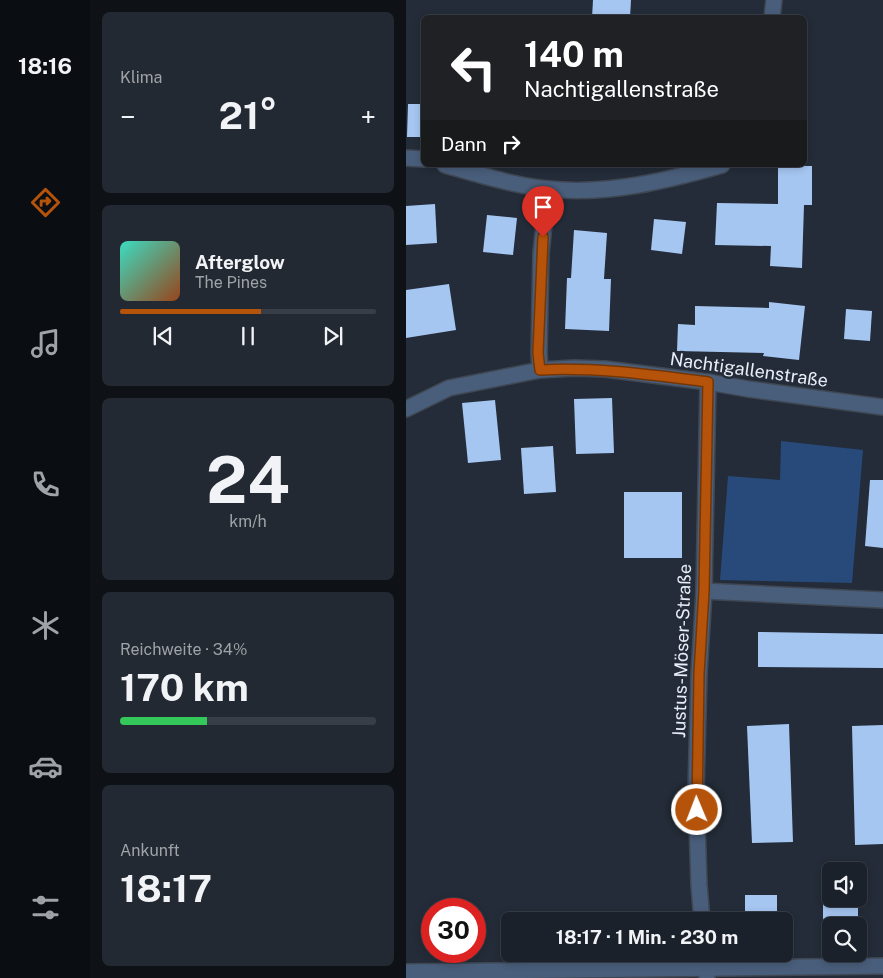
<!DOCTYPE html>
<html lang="de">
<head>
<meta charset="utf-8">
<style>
	:root { --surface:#1a212a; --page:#232932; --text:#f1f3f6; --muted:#9fa3a8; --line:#383e47; --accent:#b45309 }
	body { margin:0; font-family:"Public Sans",sans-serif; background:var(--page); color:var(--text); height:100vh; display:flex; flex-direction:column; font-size:19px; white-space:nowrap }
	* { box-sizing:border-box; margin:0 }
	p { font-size:16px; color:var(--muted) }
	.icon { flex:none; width:28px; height:28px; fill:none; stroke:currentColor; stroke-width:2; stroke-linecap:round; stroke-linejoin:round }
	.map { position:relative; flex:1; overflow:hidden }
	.drawer { display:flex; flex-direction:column; gap:12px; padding:12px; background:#0e1217; width:316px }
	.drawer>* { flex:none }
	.top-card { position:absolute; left:15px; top:15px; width:386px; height:152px; border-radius:8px; box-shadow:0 2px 8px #0003,0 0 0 1px var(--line); background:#202124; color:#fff; overflow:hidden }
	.controls { position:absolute; left:416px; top:862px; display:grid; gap:10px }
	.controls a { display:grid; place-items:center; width:45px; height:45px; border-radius:8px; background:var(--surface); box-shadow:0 2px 8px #0003,0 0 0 1px var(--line); font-size:25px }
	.speed { position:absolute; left:15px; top:898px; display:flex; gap:10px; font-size:25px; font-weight:700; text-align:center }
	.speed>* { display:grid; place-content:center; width:65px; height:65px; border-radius:50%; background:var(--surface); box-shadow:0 2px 8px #0003,0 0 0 1px var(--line); line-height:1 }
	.speed .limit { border:8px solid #d22; background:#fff; color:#111 }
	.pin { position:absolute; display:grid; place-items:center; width:42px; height:42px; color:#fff; margin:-51px -21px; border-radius:50% 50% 50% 0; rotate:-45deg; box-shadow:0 0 5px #0007 }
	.pin .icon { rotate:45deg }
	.me { position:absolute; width:55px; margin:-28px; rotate:359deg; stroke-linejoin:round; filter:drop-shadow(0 0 4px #0008) }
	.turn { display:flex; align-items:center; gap:18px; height:105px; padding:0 20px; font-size:22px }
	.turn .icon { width:65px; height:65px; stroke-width:2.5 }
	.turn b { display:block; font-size:35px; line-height:42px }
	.then { display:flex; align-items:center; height:48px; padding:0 20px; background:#0003; gap:10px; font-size:19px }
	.big { font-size:38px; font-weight:700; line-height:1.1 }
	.drawer .widget { flex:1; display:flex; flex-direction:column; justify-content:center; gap:8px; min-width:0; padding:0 18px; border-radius:8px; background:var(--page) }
	.drawer .dial { align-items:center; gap:0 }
	.dial b { font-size:65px; line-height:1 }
	.song { display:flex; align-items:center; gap:15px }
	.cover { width:60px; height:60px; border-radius:8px; background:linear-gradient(135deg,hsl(170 70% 55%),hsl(20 70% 35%)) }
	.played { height:5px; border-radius:2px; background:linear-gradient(90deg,var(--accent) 55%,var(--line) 55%) }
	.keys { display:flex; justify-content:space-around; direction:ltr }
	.heat { display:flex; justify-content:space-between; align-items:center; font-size:28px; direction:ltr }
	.charge { height:8px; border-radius:4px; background:linear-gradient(90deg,#34c759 34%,var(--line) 0) }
	.trip { position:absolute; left:95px; top:912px; width:292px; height:50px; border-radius:8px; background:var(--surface); box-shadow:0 2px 8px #0003,0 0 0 1px var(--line); font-weight:700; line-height:50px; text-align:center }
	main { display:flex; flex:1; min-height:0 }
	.tab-bar { display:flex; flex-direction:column; width:90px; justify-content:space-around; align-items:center; background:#0a0d11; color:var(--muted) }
	.tab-bar .icon { width:35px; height:35px }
	.tab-bar .on { color:var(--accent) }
	.tab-bar b { font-size:22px; color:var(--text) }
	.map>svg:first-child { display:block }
	.green { fill:#274a7a }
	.building { fill:#a6c6f2 }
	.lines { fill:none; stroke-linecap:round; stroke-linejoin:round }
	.minor-casing { stroke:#3f4753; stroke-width:18 }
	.tertiary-casing { stroke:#3f4753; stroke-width:18 }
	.minor { stroke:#495e7b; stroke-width:15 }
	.tertiary { stroke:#495e7b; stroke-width:15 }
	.route-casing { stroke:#753606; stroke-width:12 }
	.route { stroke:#b45309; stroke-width:9 }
	.labels { text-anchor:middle; stroke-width:5; stroke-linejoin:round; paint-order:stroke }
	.street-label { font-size:18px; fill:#e8eef7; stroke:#232c38 }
</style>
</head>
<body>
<main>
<nav class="tab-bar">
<b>18:16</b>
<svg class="icon on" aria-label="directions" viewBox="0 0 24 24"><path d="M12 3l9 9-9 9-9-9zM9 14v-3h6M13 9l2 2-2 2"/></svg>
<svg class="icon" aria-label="music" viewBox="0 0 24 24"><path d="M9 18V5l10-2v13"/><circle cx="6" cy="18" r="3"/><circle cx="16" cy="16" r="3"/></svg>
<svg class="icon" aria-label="phone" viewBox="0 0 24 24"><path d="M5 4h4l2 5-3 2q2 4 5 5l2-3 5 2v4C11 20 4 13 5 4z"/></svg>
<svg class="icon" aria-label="climate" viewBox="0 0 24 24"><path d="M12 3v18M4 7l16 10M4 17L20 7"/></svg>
<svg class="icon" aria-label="car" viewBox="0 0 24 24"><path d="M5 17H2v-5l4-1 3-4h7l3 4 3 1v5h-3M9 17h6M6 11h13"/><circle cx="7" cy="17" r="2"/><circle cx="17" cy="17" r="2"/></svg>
<svg class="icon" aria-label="filters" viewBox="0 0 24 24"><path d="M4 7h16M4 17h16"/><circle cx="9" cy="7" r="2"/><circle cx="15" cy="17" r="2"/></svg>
</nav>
<section class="drawer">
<div class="widget"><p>Klima</p>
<div class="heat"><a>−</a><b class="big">21°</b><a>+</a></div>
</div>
<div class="widget">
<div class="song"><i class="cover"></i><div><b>Afterglow</b><p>The Pines</p></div></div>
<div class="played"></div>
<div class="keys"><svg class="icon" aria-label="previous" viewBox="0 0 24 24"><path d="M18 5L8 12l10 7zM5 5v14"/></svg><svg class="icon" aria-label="pause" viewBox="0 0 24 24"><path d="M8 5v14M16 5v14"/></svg><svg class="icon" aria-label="next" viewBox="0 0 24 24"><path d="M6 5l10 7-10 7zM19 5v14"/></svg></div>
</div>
<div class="widget dial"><b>24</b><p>km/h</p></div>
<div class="widget"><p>Reichweite · 34%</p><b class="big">170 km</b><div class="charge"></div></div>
<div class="widget"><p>Ankunft</p><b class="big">18:17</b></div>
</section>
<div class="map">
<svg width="477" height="978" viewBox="0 0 477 978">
	<rect width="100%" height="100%" fill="#232c38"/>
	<path class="green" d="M375,441L457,450L446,583L314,580L322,476L374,480Z"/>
	<g class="building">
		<path d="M187,0H225L224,18H186Z"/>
		<path d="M2,104H18V137H1Z"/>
		<path d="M372,166H406V205H398L396,268L364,266L365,246L309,245L311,203L372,204Z"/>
		<path d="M29,204L31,243L0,245V206Z"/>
		<path d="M81,215L111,218L107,255L77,252Z"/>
		<path d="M248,219L280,222L276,254L245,250Z"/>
		<path d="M168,230L201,233L198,279H205L203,331L159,329L161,278H165Z"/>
		<path d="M43,284L50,330L0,338V290Z"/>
		<path d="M363,302L399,306L393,360L357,356L358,353L271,351L272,324L289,325V306L363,308Z"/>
		<path d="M440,309L466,311L464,341L438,339Z"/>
		<path d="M206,398L208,453L170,454L168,399Z"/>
		<path d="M89,400L95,460L62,463L56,403Z"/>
		<path d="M147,446L150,492L118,494L115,448Z"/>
		<path d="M464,480H477V548L459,546Z"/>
		<rect x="218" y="492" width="58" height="66"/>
		<path d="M352,632L477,634V668L352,667Z"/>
		<path d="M383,724L387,842L346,843L341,726Z"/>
		<path d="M477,725V844L449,845L446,726Z"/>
		<rect x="339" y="895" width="32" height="26"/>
		<rect x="417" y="902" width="35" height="24"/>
	</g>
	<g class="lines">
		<g class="minor-casing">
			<g id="minor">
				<path d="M366,18L368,0"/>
				<path d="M0,158L18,159"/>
				<path d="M39,165C72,174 109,186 143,189C202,195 260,181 316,165"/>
				<path d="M134,370L133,353L135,253L142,189"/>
				<path d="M298,591L477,600"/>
				<path d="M296,921L293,885L290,791L293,674L298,591L302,382"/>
				<path d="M299,954L301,978"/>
				<path d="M0,972L477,966"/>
			</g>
		</g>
		<g class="tertiary-casing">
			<path id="tertiary" d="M0,409L43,388L134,370L168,368L199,369L302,382L342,389L477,407"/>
		</g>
		<use href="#minor" class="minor"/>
		<use href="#tertiary" class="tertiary"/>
	</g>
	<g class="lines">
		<g class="route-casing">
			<path id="route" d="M137,237L132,353L134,370C191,367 246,375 302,382L298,591L293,674L291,810"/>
		</g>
		<use href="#route" class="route"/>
	</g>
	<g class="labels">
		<g class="street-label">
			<text transform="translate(343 370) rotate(8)" y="6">Nachtigallenstraße</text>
			<text transform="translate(276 651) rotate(-88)" y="6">Justus-Möser-Straße</text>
		</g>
	</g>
</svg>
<div class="controls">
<a><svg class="icon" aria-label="sound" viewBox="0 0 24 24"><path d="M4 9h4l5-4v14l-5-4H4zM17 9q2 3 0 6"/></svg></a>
<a><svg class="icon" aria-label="search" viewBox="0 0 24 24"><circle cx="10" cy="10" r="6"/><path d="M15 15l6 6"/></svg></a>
</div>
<div class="speed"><div class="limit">30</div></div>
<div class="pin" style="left:137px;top:237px;background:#d93025"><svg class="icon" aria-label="arrive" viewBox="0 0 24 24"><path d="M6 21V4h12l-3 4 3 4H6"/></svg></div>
<svg class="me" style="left:291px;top:810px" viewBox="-20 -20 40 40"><circle r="17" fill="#b45309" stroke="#fff" stroke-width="3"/><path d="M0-11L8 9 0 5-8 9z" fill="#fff"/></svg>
<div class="trip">18:17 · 1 Min. · 230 m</div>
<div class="top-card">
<div class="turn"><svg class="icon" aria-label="left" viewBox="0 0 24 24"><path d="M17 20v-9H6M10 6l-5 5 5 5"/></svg><div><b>140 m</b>Nachtigallenstraße</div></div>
<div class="then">Dann<svg class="icon" aria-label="right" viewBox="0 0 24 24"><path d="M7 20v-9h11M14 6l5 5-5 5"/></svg></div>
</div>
</div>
</main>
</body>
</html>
